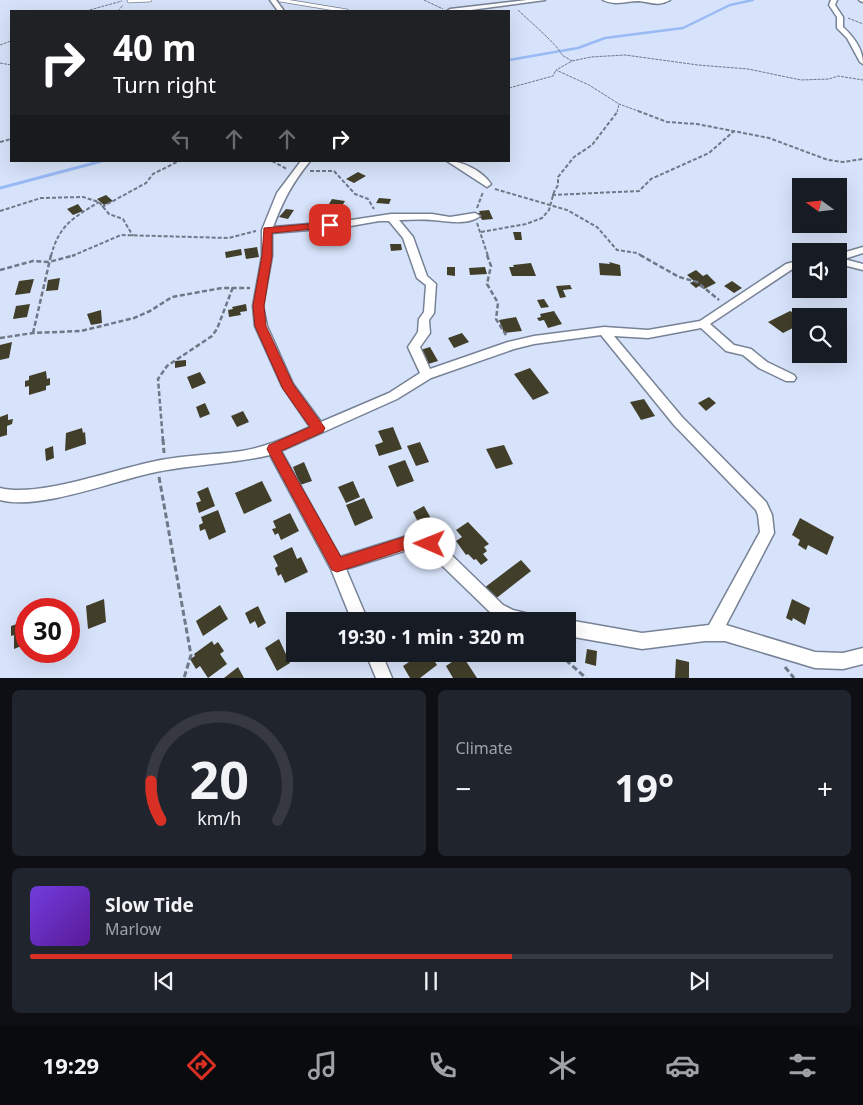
<!DOCTYPE html>
<html lang="en">
<head>
<meta charset="utf-8">
<style>
	:root { --surface:#171b24; --page:#20242c; --text:#f1f3f6; --muted:#9ea1a6; --line:#363941; --accent:#d93025 }
	body { margin:0; font-family:"Noto Sans",sans-serif; background:var(--page); color:var(--text); height:100vh; display:flex; flex-direction:column; font-size:19px; white-space:nowrap }
	* { box-sizing:border-box; margin:0 }
	p { font-size:16px; color:var(--muted) }
	.icon { flex:none; width:28px; height:28px; fill:none; stroke:currentColor; stroke-width:2; stroke-linecap:round; stroke-linejoin:round }
	.map { position:relative; height:678px; overflow:hidden }
	.details { display:flex; flex-direction:column; gap:12px; padding:12px; background:#0d0f14; flex:1 }
	.details>* { flex:none }
	.top-card { position:absolute; left:10px; top:10px; width:500px; height:152px; border-radius:0px; box-shadow:0 5px 20px #0002; background:#202124; color:#fff; overflow:hidden }
	.needle { width:32px; rotate:285deg }
	.fabs { position:absolute; left:792px; top:178px; display:grid; gap:10px }
	.fabs a { display:grid; place-items:center; width:55px; height:55px; border-radius:0px; background:var(--surface); box-shadow:0 5px 20px #0002; font-size:25px }
	.speed { position:absolute; left:15px; top:598px; display:flex; gap:10px; font-size:25px; font-weight:700; text-align:center }
	.speed>* { display:grid; place-content:center; width:65px; height:65px; border-radius:50%; background:var(--surface); box-shadow:0 5px 20px #0002; line-height:1 }
	.speed .limit { border:8px solid #d22; background:#fff; color:#111 }
	.pin { position:absolute; display:grid; place-items:center; width:42px; height:42px; color:#fff; margin:-21px; border-radius:10px; box-shadow:0 2px 8px #0006 }
	.me { position:absolute; width:55px; margin:-28px; rotate:271deg; stroke-linejoin:round; filter:drop-shadow(0 0 4px #0008) }
	.turn { display:flex; align-items:center; gap:18px; height:105px; padding:0 20px; font-size:22px }
	.turn .icon { width:65px; height:65px; stroke-width:2.5 }
	.turn b { display:block; font-size:35px; line-height:42px }
	.lanes { display:flex; align-items:center; height:48px; padding:0 20px; background:#0003; justify-content:center; gap:25px; direction:ltr }
	.lanes .off { opacity:.35 }
	.big { font-size:38px; font-weight:700; line-height:1.1 }
	.details .card { flex:1; display:flex; flex-direction:column; justify-content:center; gap:8px; min-width:0; padding:0 18px; border-radius:8px; background:var(--page) }
	.details .dial { align-items:center; gap:0 }
	.dial svg { height:130px; overflow:visible; fill:none; stroke:var(--line); stroke-width:7; stroke-linecap:round; text-anchor:middle }
	.dial text { fill:var(--text); stroke:none }
	.song { display:flex; align-items:center; gap:15px }
	.cover { width:60px; height:60px; border-radius:8px; background:linear-gradient(135deg,hsl(260 70% 55%),hsl(270 70% 35%)) }
	.played { height:5px; border-radius:2px; background:linear-gradient(90deg,var(--accent) 60%,var(--line) 60%) }
	.keys { display:flex; justify-content:space-around; direction:ltr }
	.heat { display:flex; justify-content:space-between; align-items:center; font-size:28px; direction:ltr }
	.details .tiles { flex:1; display:grid; gap:12px; grid-template-columns:1fr 1fr }
	.card:last-child { grid-column:span 2 }
	.trip { position:absolute; left:286px; top:612px; width:290px; height:50px; border-radius:0px; background:var(--surface); box-shadow:0 5px 20px #0002; font-weight:700; line-height:50px; text-align:center }
	.tab-bar { display:flex; height:80px; justify-content:space-around; align-items:center; background:#090b0e; color:var(--muted) }
	.tab-bar .icon { width:35px; height:35px }
	.tab-bar .on { color:var(--accent) }
	.tab-bar b { font-size:22px; color:var(--text) }
	.map>svg:first-child { display:block }
	.lines { fill:none; stroke-linecap:round; stroke-linejoin:round }
	.stream-far1 { stroke:#9abaf6; stroke-width:2.5 }
	.stream { stroke:#9abaf6; stroke-width:3 }
	.building { fill:#413e29 }
	.service-casing { stroke:#778296; stroke-width:4.5 }
	.minor-casing { stroke:#778296; stroke-width:3 }
	.path-far3 { stroke:#707887; stroke-width:1; stroke-dasharray:3 1; stroke-linecap:butt }
	.path-far2 { stroke:#707887; stroke-width:2; stroke-dasharray:4 2; stroke-linecap:butt }
	.path-far1 { stroke:#707887; stroke-width:2.5; stroke-dasharray:5 2.5; stroke-linecap:butt }
	.path { stroke:#707887; stroke-width:3; stroke-dasharray:6 3; stroke-linecap:butt }
	.service { stroke:#fff; stroke-width:3 }
	.minor { fill:#fff; fill-rule:evenodd }
	.route { fill:#d93025; stroke:#8d1f18 }
</style>
</head>
<body>
<div class="map">
<svg width="863" height="678" viewBox="0 0 863 678">
	<rect width="100%" height="100%" fill="#d7e3fa"/>
	<g class="lines">
		<path class="stream-far1" d="M509,60L578,48L605,38L683,28L730,5L753,0"/>
		<path class="stream" d="M0,188L102,161"/>
	</g>
	<g class="building">
		<path d="M358,172L366,176L354,183L346,179Z"/>
		<path d="M106,195L113,201L104,205L97,199Z"/>
		<path d="M379,198L391,199L389,204L376,203Z"/>
		<path d="M332,199L345,201L342,206L329,204Z"/>
		<path d="M78,204L83,211L73,215L67,209Z"/>
		<path d="M286,209L294,210L288,219L279,217Z"/>
		<path d="M489,210L493,219L482,220L481,218H478L476,213H480L479,211Z"/>
		<path d="M332,215L334,224L324,225L323,216Z"/>
		<path d="M513,232H521L522,240H515Z"/>
		<path d="M390,244H401L402,250L391,251Z"/>
		<path d="M257,247L259,257L246,259L244,249Z"/>
		<path d="M241,249L242,255L226,258L225,252Z"/>
		<path d="M609,262L620,265L621,276L600,275L599,263L610,264Z"/>
		<path d="M531,263L536,276H512L509,267H514L513,265Z"/>
		<path d="M447,267H455V276L447,275Z"/>
		<path d="M485,267L487,274L470,275L469,268Z"/>
		<path d="M696,270L703,276L707,274L716,283L704,289L699,286L696,288L690,283L694,281L687,275Z"/>
		<path d="M60,278L58,290L46,291L48,280Z"/>
		<path d="M34,279L30,293L15,295L19,281Z"/>
		<path d="M732,281L742,288L734,293L724,286Z"/>
		<path d="M570,285L572,289L563,290L566,297L560,298L556,286Z"/>
		<path d="M544,299L549,307L541,308L537,300Z"/>
		<path d="M30,304L27,317L13,319L16,306Z"/>
		<path d="M246,304L247,311L240,312L241,315L229,317L228,310L233,309L232,307Z"/>
		<path d="M101,310L102,323L91,325L87,314Z"/>
		<path d="M796,310L805,316H801V324L783,333L768,322L790,311L792,312Z"/>
		<path d="M554,311L562,324L548,328L544,320L539,321L537,318L541,317L540,314Z"/>
		<path d="M516,317L522,331L504,333L499,320Z"/>
		<path d="M462,333L469,342L454,348L448,338Z"/>
		<path d="M12,342L9,358L0,360V345Z"/>
		<path d="M430,347L438,361L425,365L417,351Z"/>
		<path d="M186,360V366L175,368V361Z"/>
		<path d="M530,368L549,393L533,400L514,374Z"/>
		<path d="M46,371L47,379L50,378V385L46,386V390L29,395V386L25,387V381L29,380V376Z"/>
		<path d="M200,372L206,383L192,389L187,377Z"/>
		<path d="M709,397L716,403L706,411L698,403Z"/>
		<path d="M644,399L655,416L641,420L630,402Z"/>
		<path d="M205,403L210,414L200,418L196,407Z"/>
		<path d="M243,411L249,422L237,427L231,416Z"/>
		<path d="M8,414V420L13,419L12,424L7,426V435L0,437V417Z"/>
		<path d="M393,427L402,449L379,456L375,445L383,442L378,431Z"/>
		<path d="M82,428L83,433L85,432L86,444L65,451L66,433Z"/>
		<path d="M420,442L429,462L416,466L407,446Z"/>
		<path d="M504,445L513,464L496,469L486,449Z"/>
		<path d="M53,446L54,458L46,461L45,449Z"/>
		<path d="M405,460L414,481L397,487L388,466Z"/>
		<path d="M304,462L312,481L300,485L293,467Z"/>
		<path d="M262,481L272,501L244,514L235,493Z"/>
		<path d="M353,481L360,497L346,503L338,487Z"/>
		<path d="M208,487L215,506L199,513L196,503L201,501L197,492Z"/>
		<path d="M364,498L373,518L355,526L346,505Z"/>
		<path d="M424,506L433,522L421,528L413,512Z"/>
		<path d="M218,510L226,532L209,540L205,529L200,531L199,525L203,523L201,517Z"/>
		<path d="M290,513L299,531L281,540L278,533L275,535L272,529L276,528L273,521Z"/>
		<path d="M800,518L834,537L827,555L808,545L806,550L798,545L800,540L792,535Z"/>
		<path d="M468,522L489,544L484,547L487,551L483,554L488,560L481,565L476,559L474,560L468,554L466,555L456,541L462,537L456,530Z"/>
		<path d="M292,547L297,559L301,557L308,572L285,583L281,574L278,576L275,568L278,566L273,556Z"/>
		<path d="M521,560L531,571L494,600L484,588Z"/>
		<path d="M104,599L106,622L88,629L86,606Z"/>
		<path d="M792,599L810,608L805,625L793,618L792,621L786,618Z"/>
		<path d="M220,605L228,619L203,636L196,621Z"/>
		<path d="M258,606L266,623L258,628L255,621L250,624L245,613Z"/>
		<path d="M26,621V644L14,649V635L11,636V626Z"/>
		<path d="M279,639L290,663L277,671L265,648Z"/>
		<path d="M212,641L214,645L218,642L224,651L220,654L227,664L208,678L200,666L196,669L190,659L195,656L194,654Z"/>
		<path d="M587,649L597,651L596,666L585,663Z"/>
		<path d="M421,654H430L437,665L420,678H410L403,666Z"/>
		<path d="M462,655L477,678H453L446,666Z"/>
		<path d="M676,659L689,662V678H675Z"/>
		<path d="M238,667L244,678H224Z"/>
	</g>
	<g class="lines">
		<g class="service-casing">
			<g id="service">
				<path d="M280,0L347,11"/>
				<path d="M129,1L150,0"/>
			</g>
		</g>
		<g class="minor-casing">
			<g id="minor">
				<path d="M270,0H276L284,11H278Z"/>
				<path d="M527,0H545L463,11H447L450,9Z"/>
				<path d="M603,0H670C658,7 651,2 639,1C626,1 615,6 603,0Z"/>
				<path d="M831,0H837L835,5L843,17V27C854,37 863,49 863,64L860,62L847,38L837,28V17L829,5Z"/>
				<path d="M859,0H863V2L860,1Z"/>
				<path d="M301,161H310C291,185 284,199 273,227L345,221L391,214H432L450,217L475,213L480,216C467,226 446,221 432,220C421,219 410,220 399,220L413,237L427,276L436,284L434,313L429,320L430,333L420,347L430,369L508,342L534,336L604,327L648,330L700,321L786,264L801,260V266L794,268L710,324L734,345L751,349L767,362L794,375L796,378L794,381H786L759,368L743,355L726,351L701,328L648,338L614,336L682,417L766,502L772,515L774,533L726,625L815,652L843,653L863,648V664L843,669L815,668L725,641H705L642,649L568,636V621H565L568,620L642,633L709,625L760,532L758,515L756,510L674,425L601,335L534,344L514,349L431,378L397,399L281,451L340,557L407,536C417,535 426,536 435,539L503,605L513,610L537,616L539,621H503L493,615L426,550H407L346,569L368,621H352L331,569L270,455C232,464 194,464 156,472C116,480 39,511 0,500V488C38,498 115,469 156,461C184,455 214,455 242,451C267,447 288,437 310,427L282,386L255,326L253,306L262,256V230L277,193ZM379,221H389L403,238L417,278L426,285L424,312L419,319L418,332L408,347L420,373L389,393L321,422L293,384L267,326L263,306L272,256V233L345,227Z"/>
				<path d="M447,161C463,161 482,171 491,184L487,187Z"/>
				<path d="M863,247V253L844,259L863,264V270L839,264V254Z"/>
				<path d="M366,654H382L392,678H376Z"/>
			</g>
		</g>
		<g class="path-far3">
			<path d="M424,0L443,9"/>
			<path d="M518,10C527,19 559,46 562,55L572,61L556,70L589,85L619,104L641,112"/>
			<path d="M86,11L122,1"/>
			<path d="M118,11L123,5"/>
			<path d="M848,18L863,24"/>
			<path d="M0,45L11,41"/>
			<path d="M572,61L591,57L625,55L698,65L748,69L801,80L829,79L838,76L863,80"/>
			<path d="M0,63L11,65"/>
			<path d="M509,88L553,76L556,70"/>
			<path d="M617,112L619,104"/>
		</g>
		<g class="path-far2">
			<path d="M638,111L667,122L697,124L769,138L828,160L843,162L863,159"/>
			<path d="M0,142L11,139"/>
			<path d="M272,161L287,169"/>
			<path d="M310,171H334L355,194L368,199L374,209"/>
			<path d="M495,189L567,210L597,227L617,250L637,253L642,256"/>
			<path d="M552,195L639,191L651,179L709,153L734,131"/>
			<path d="M102,207L146,183L153,174L179,161"/>
			<path d="M477,208L483,192"/>
			<path d="M0,211L41,198L83,197L99,202L109,214L123,219L133,236"/>
			<path d="M477,223L488,256"/>
			<path d="M481,232L526,224L542,218L549,210L554,192L558,185V177L574,157L592,145L618,111"/>
			<path d="M51,256C59,225 73,218 99,202"/>
			<path d="M72,256L121,235L229,238L256,231"/>
		</g>
		<g class="path-far1">
			<path d="M487,255L491,266L487,284L498,303L496,319L506,335"/>
			<path d="M640,255L679,277L697,282L719,300"/>
			<path d="M0,270L33,261L49,262L75,255"/>
			<path d="M33,333L51,255"/>
			<path d="M0,338L33,333L81,331L134,318L150,311L172,297L222,288H250"/>
			<path d="M163,441L158,379L167,366L212,336L217,329L233,287"/>
		</g>
		<g class="path">
			<path d="M163,439L164,453"/>
			<path d="M159,477L191,655L184,678"/>
			<path d="M559,654L586,678"/>
			<path d="M785,667L794,678"/>
		</g>
		<use href="#service" class="service"/>
		<use href="#minor" class="minor"/>
	</g>
	<path class="route" d="M330,222L334,223V227L272,233V256L264,306L266,326L293,384L325,428L323,432L281,451L341,557L407,536C417,535 425,535 435,539L437,544L435,548C426,552 416,548 407,549L337,572L332,570L267,449L269,445L310,427L283,389L255,326L253,306L262,256L264,228Z"/>
</svg>
<div class="fabs">
<a><svg class="needle" viewBox="-14 -14 28 28"><path d="M0-13l5 13h-10z" fill="#e53935"/><path d="M0 13l5-13h-10z" fill="#9ea1a6"/></svg></a>
<a><svg class="icon" aria-label="sound" viewBox="0 0 24 24"><path d="M4 9h4l5-4v14l-5-4H4zM17 9q2 3 0 6"/></svg></a>
<a><svg class="icon" aria-label="search" viewBox="0 0 24 24"><circle cx="10" cy="10" r="6"/><path d="M15 15l6 6"/></svg></a>
</div>
<div class="speed"><div class="limit">30</div></div>
<div class="pin" style="left:330px;top:225px;background:#d93025"><svg class="icon" aria-label="arrive" viewBox="0 0 24 24"><path d="M6 21V4h12l-3 4 3 4H6"/></svg></div>
<svg class="me" style="left:430px;top:544px" viewBox="-20 -20 40 40"><circle r="19" fill="#fff"/><path d="M0-13L10 11 0 6-10 11z" fill="#d93025"/></svg>
<div class="trip">19:30 · 1 min · 320 m</div>
<div class="top-card">
<div class="turn"><svg class="icon" aria-label="right" viewBox="0 0 24 24"><path d="M7 20v-9h11M14 6l5 5-5 5"/></svg><div><b>40 m</b>Turn right</div></div>
<div class="lanes"><svg class="icon off" aria-label="left" viewBox="0 0 24 24"><path d="M17 20v-9H6M10 6l-5 5 5 5"/></svg><svg class="icon off" aria-label="ahead" viewBox="0 0 24 24"><path d="M12 20V5M6 11l6-6 6 6"/></svg><svg class="icon off" aria-label="ahead" viewBox="0 0 24 24"><path d="M12 20V5M6 11l6-6 6 6"/></svg><svg class="icon" aria-label="right" viewBox="0 0 24 24"><path d="M7 20v-9h11M14 6l5 5-5 5"/></svg></div>
</div>
</div>
<section class="details">
<div class="tiles">
<div class="card dial"><svg viewBox="0 0 100 80">
<path d="M14 69A42 42 0 1 1 86 69"/>
<path d="M14 69A42 42 0 0 1 8 45" stroke="#d93025"/>
<text x="50" y="56" font-size="32" font-weight="700">20</text>
<text x="50" y="72" font-size="11">km/h</text>
</svg></div>
<div class="card"><p>Climate</p>
<div class="heat"><a>−</a><b class="big">19°</b><a>+</a></div>
</div>
<div class="card">
<div class="song"><i class="cover"></i><div><b>Slow Tide</b><p>Marlow</p></div></div>
<div class="played"></div>
<div class="keys"><svg class="icon" aria-label="previous" viewBox="0 0 24 24"><path d="M18 5L8 12l10 7zM5 5v14"/></svg><svg class="icon" aria-label="pause" viewBox="0 0 24 24"><path d="M8 5v14M16 5v14"/></svg><svg class="icon" aria-label="next" viewBox="0 0 24 24"><path d="M6 5l10 7-10 7zM19 5v14"/></svg></div>
</div>
</div>
</section>
<nav class="tab-bar">
<b>19:29</b>
<svg class="icon on" aria-label="directions" viewBox="0 0 24 24"><path d="M12 3l9 9-9 9-9-9zM9 14v-3h6M13 9l2 2-2 2"/></svg>
<svg class="icon" aria-label="music" viewBox="0 0 24 24"><path d="M9 18V5l10-2v13"/><circle cx="6" cy="18" r="3"/><circle cx="16" cy="16" r="3"/></svg>
<svg class="icon" aria-label="phone" viewBox="0 0 24 24"><path d="M5 4h4l2 5-3 2q2 4 5 5l2-3 5 2v4C11 20 4 13 5 4z"/></svg>
<svg class="icon" aria-label="climate" viewBox="0 0 24 24"><path d="M12 3v18M4 7l16 10M4 17L20 7"/></svg>
<svg class="icon" aria-label="car" viewBox="0 0 24 24"><path d="M5 17H2v-5l4-1 3-4h7l3 4 3 1v5h-3M9 17h6M6 11h13"/><circle cx="7" cy="17" r="2"/><circle cx="17" cy="17" r="2"/></svg>
<svg class="icon" aria-label="filters" viewBox="0 0 24 24"><path d="M4 7h16M4 17h16"/><circle cx="9" cy="7" r="2"/><circle cx="15" cy="17" r="2"/></svg>
</nav>
</body>
</html>
